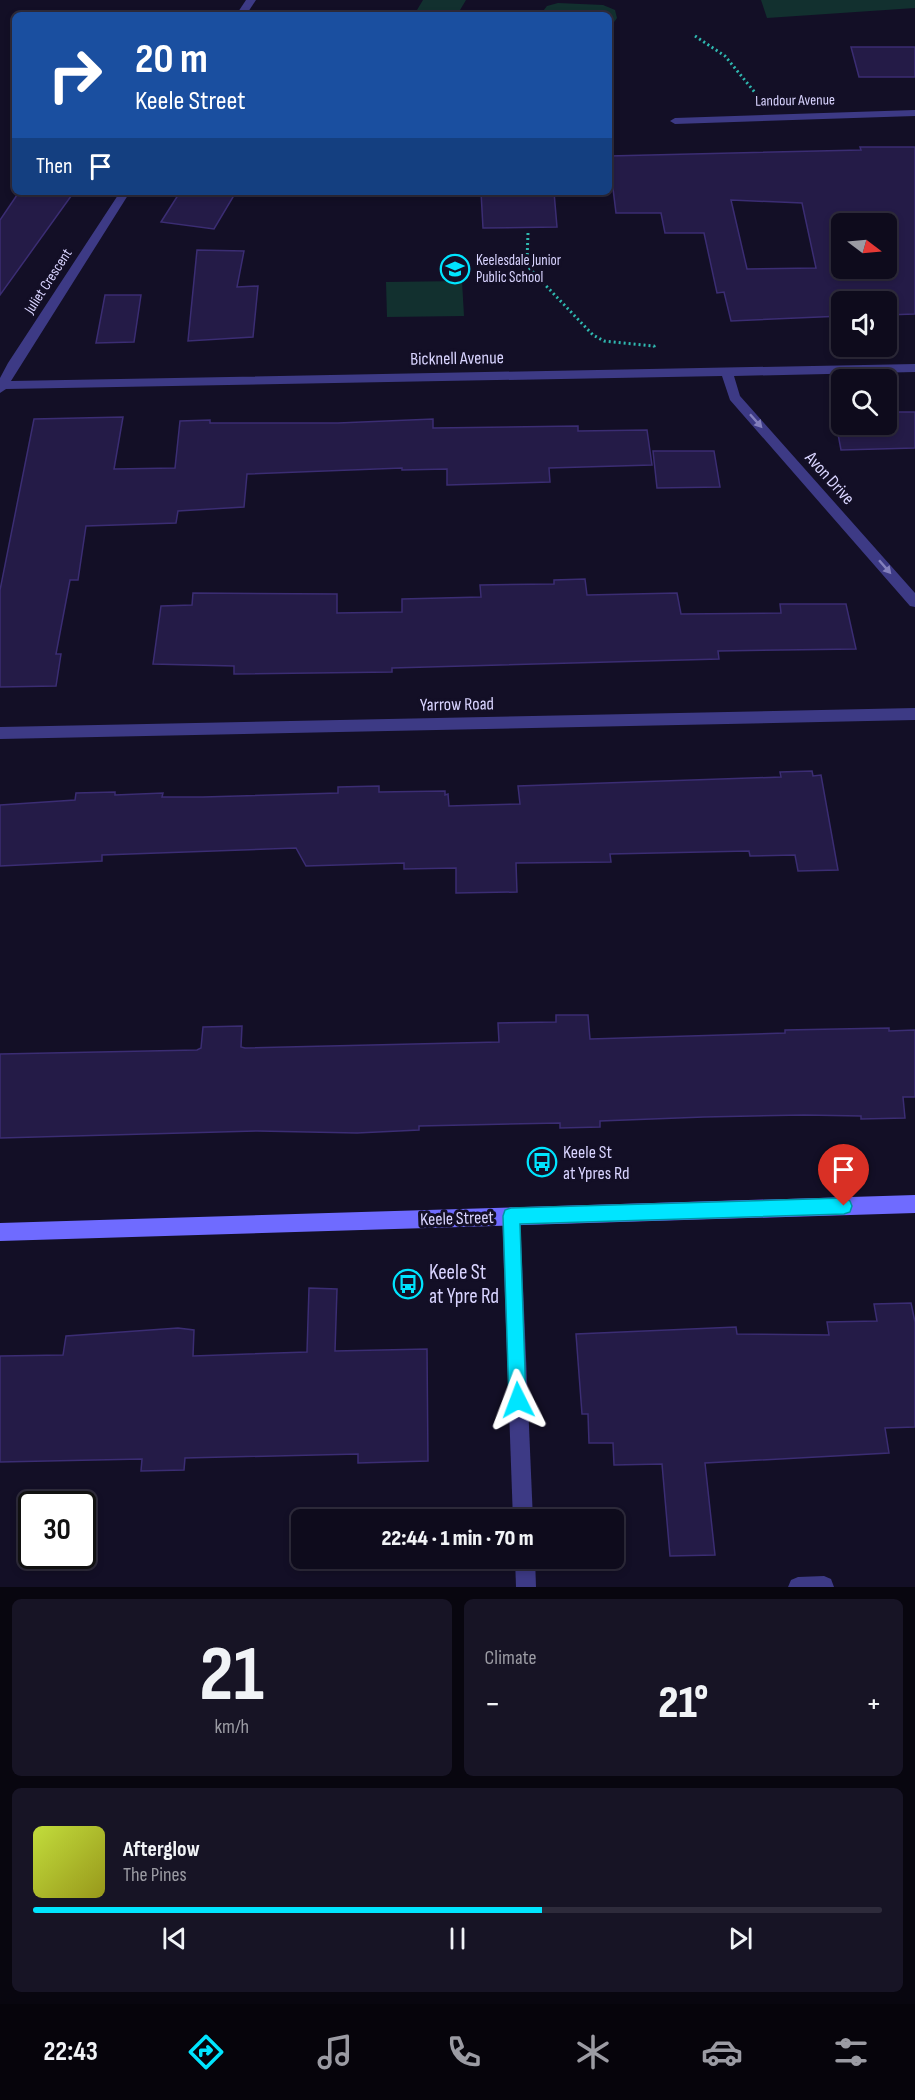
<!DOCTYPE html>
<html lang="en">
<head>
<meta charset="utf-8">
<style>
	:root { --surface:#0e0b1c; --page:#171425; --text:#f1f3f6; --muted:#9b9ba3; --line:#2e2b3b; --accent:#00e5ff }
	body { margin:0; font-family:"Sofia Sans Condensed",sans-serif; background:var(--page); color:var(--text); height:100vh; display:flex; flex-direction:column; font-size:22px; white-space:nowrap }
	* { box-sizing:border-box; margin:0 }
	p { font-size:20px; color:var(--muted) }
	.icon { flex:none; width:33px; height:33px; fill:none; stroke:currentColor; stroke-width:2; stroke-linecap:round; stroke-linejoin:round }
	.map { position:relative; height:1587px; overflow:hidden }
	.sheet { display:flex; flex-direction:column; gap:12px; padding:12px; background:#08060f; flex:1 }
	.sheet>* { flex:none }
	.top-card { position:absolute; left:12px; top:12px; width:600px; height:183px; border-radius:9px; box-shadow:0 3px 9px #0003,0 0 0 2px var(--line); background:#1a4fa0; color:#fff; overflow:hidden }
	.needle { width:39px; rotate:106deg }
	.buttons { position:absolute; left:831px; top:213px; display:grid; gap:12px }
	.buttons a { display:grid; place-items:center; width:66px; height:66px; border-radius:9px; background:var(--surface); box-shadow:0 3px 9px #0003,0 0 0 2px var(--line); font-size:30px }
	.speed { position:absolute; left:18px; top:1491px; display:flex; gap:12px; font-size:30px; font-weight:700; text-align:center }
	.speed>* { display:grid; place-content:center; width:78px; height:78px; border-radius:50%; background:var(--surface); box-shadow:0 3px 9px #0003,0 0 0 2px var(--line); line-height:1 }
	.speed .limit { border:3px solid #111; border-radius:9px; background:#fff; color:#111 }
	.pin { position:absolute; display:grid; place-items:center; width:51px; height:51px; color:#fff; margin:-62px -26px; border-radius:50% 50% 50% 0; rotate:-45deg; box-shadow:0 0 6px #0007 }
	.pin .icon { rotate:45deg }
	.me { position:absolute; width:66px; margin:-33px; rotate:357deg; stroke-linejoin:round; filter:drop-shadow(0 0 4px #0008) }
	.turn { display:flex; align-items:center; gap:21px; height:126px; padding:0 24px; font-size:27px }
	.turn .icon { width:78px; height:78px; stroke-width:2.5 }
	.turn b { display:block; font-size:42px; line-height:51px }
	.then { display:flex; align-items:center; height:57px; padding:0 24px; background:#0003; gap:12px; font-size:22px }
	.big { font-size:45px; font-weight:800; line-height:1.1 }
	.sheet .tile { flex:1; display:flex; flex-direction:column; justify-content:center; gap:9px; min-width:0; padding:0 21px; border-radius:9px; background:var(--page) }
	.sheet .dial { align-items:center; gap:0 }
	.dial b { font-size:78px; line-height:1 }
	.song { display:flex; align-items:center; gap:18px }
	.cover { width:72px; height:72px; border-radius:9px; background:linear-gradient(135deg,hsl(70 70% 55%),hsl(60 70% 35%)) }
	.played { height:6px; border-radius:3px; background:linear-gradient(90deg,var(--accent) 60%,var(--line) 60%) }
	.keys { display:flex; justify-content:space-around; direction:ltr }
	.heat { display:flex; justify-content:space-between; align-items:center; font-size:33px; direction:ltr }
	.sheet .tiles { flex:1; display:grid; gap:12px; grid-template-columns:1fr 1fr }
	.tile:last-child { grid-column:span 2 }
	.trip { position:absolute; left:291px; top:1509px; width:333px; height:60px; border-radius:9px; background:var(--surface); box-shadow:0 3px 9px #0003,0 0 0 2px var(--line); font-weight:800; line-height:60px; text-align:center }
	.dock { display:flex; height:96px; justify-content:space-around; align-items:center; background:#06040b; color:var(--muted) }
	.dock .icon { width:42px; height:42px }
	.dock .on { color:var(--accent) }
	.dock b { font-size:27px; color:var(--text) }
	.map>svg:first-child { display:block }
	.green { fill:#12302f }
	.building { fill:#241b47; stroke:#3b2d73; stroke-width:1.5; fill-rule:evenodd }
	.lines { fill:none; stroke-linecap:round; stroke-linejoin:round }
	.path { stroke:#2fb8b0; stroke-width:3; stroke-dasharray:2 3; stroke-linecap:butt }
	.service { fill:#3d3a85; fill-rule:evenodd }
	.minor { fill:#3d3a85; fill-rule:evenodd }
	.secondary { fill:#6f6bff; fill-rule:evenodd }
	.oneway { fill:#837fbc }
	.route { fill:#00e5ff; stroke:#0095a6; stroke-width:1.5 }
	.labels { text-anchor:middle; stroke-width:6; stroke-linejoin:round; paint-order:stroke }
	.far-street-label { font-size:15px; fill:#d9d4ff; stroke:#130f26 }
	.far-poi-label { font-size:15px; fill:#d9d4ff; stroke:#130f26; text-anchor:start }
	.street-label { font-size:18px; fill:#d9d4ff; stroke:#130f26 }
	.poi-label { font-size:18px; fill:#d9d4ff; stroke:#130f26; text-anchor:start }
	.near-poi-label { font-size:21px; fill:#d9d4ff; stroke:#130f26; text-anchor:start }
</style>
</head>
<body>
<div class="map">
<svg width="915" height="1587" viewBox="0 0 915 1587">
	<rect width="100%" height="100%" fill="#130f26"/>
	<g class="green">
		<path d="M423,0H466L457,15H414Z"/>
		<path d="M761,0H915V8L767,18Z"/>
		<path d="M558,3L603,5L615,10L617,18L609,29V15H540L547,6Z"/>
		<path d="M462,281L464,316L387,317L386,282Z"/>
	</g>
	<g class="building">
		<path d="M851,47H915V77H859Z"/>
		<path d="M860,147H915V314L886,315V302H842V316L731,321L724,292L717,293L704,233H665L661,213H616L609,156L861,150ZM731,200L802,203L816,268L747,269ZM842,224H886V268H842Z"/>
		<path d="M19,192H74L0,295V220Z"/>
		<path d="M180,192H236L214,229L161,222Z"/>
		<path d="M481,192H554L557,227L483,228Z"/>
		<path d="M197,250L244,251L237,287L258,286L253,337L188,341Z"/>
		<path d="M105,295H141L134,342L96,343Z"/>
		<path d="M886,412H915V448L841,450L834,413H842V424H886Z"/>
		<path d="M123,417L114,469L175,468L180,421L210,420V423H338L433,419V428L578,426V431L647,430L652,465L549,468L550,482L447,485V469L402,470V468L247,474L244,507L178,511L176,523L86,526L78,580H70L56,654H61L56,686L0,687V590L34,419Z"/>
		<path d="M653,451H714L720,487L657,488Z"/>
		<path d="M585,579L587,595L677,593L681,614L781,613L780,604H846L856,649L718,651L719,659L392,668V672L234,674V666L153,664L161,606L192,605L193,593L337,594V613L402,612V599L481,597L480,585L554,584V580Z"/>
		<path d="M812,771L813,776L821,775L838,870L798,871L795,855L750,856L749,851L610,854L611,862L516,863L517,892L456,893V868L404,869V863L306,866L296,848L102,855V861L0,866V805L75,800L76,793L115,792V795L163,793L162,797H203L338,793V787L379,786V792L445,791V795L448,794L449,806L520,804L518,786L781,777L780,772Z"/>
		<path d="M556,1015H588L590,1039L785,1033V1030L889,1028V1031L915,1030V1097H903L905,1118L861,1119V1116L804,1115L704,1117L600,1121V1127L560,1128V1123L419,1126V1130L357,1133L258,1131L0,1138V1054L197,1050L201,1048L203,1027L242,1026L241,1047L245,1048L499,1042L498,1023L556,1022Z"/>
		<path d="M309,1288L337,1289L335,1351L427,1349L428,1461L358,1463V1454L185,1458L184,1470L141,1471L142,1459L0,1462V1356L63,1355L66,1336L178,1328L194,1330L193,1356L307,1352Z"/>
		<path d="M911,1303L915,1322V1427L885,1428L889,1453L705,1463L715,1555L670,1556L662,1464L614,1465L613,1443H589L588,1414H582L576,1334L736,1327L737,1334L829,1335L827,1322L877,1321L874,1304Z"/>
	</g>
	<g class="lines">
		<g class="path">
			<path d="M695,36L725,56L757,95"/>
			<path d="M528,233L527,260L530,269L593,335L604,341L654,346L655,349"/>
		</g>
		<path class="service" d="M824,1576L831,1579L834,1587H788L791,1580L798,1577Z"/>
		<g class="minor">
			<path d="M246,0H256L246,15H236Z"/>
			<path d="M915,110V116L675,124L670,121L675,118Z"/>
			<path d="M120,192H130L11,381L915,364V372L734,376L740,396L915,593V607L910,606L730,400L722,376L6,389L0,393V378L8,363Z"/>
			<path d="M915,708V720L0,739V727Z"/>
			<path d="M511,1207L517,1210L520,1216L533,1520H513L502,1216L505,1210Z"/>
			<path d="M515,1558H535L536,1587H516Z"/>
		</g>
		<path class="secondary" d="M915,1195V1213L0,1241V1223Z"/>
	</g>
	<defs><path id="oneway-solid" d="M-6-.8H1V-3.2L6.5 0L1 3.2V.8H-6Z" transform="scale(1.5)"/></defs>
	<g class="oneway">
		<use href="#oneway-solid" transform="translate(756 421) rotate(48)"/>
		<use href="#oneway-solid" transform="translate(885 567) rotate(49)"/>
	</g>
	<path class="route" d="M844,1198L850,1201L852,1206L850,1212L844,1214L520,1224L526,1400L524,1406L518,1409L511,1406L509,1400L503,1216L505,1210L511,1208Z"/>
	<defs>
		<g id="school-ring" transform="scale(1.5)"><circle r="9.5" fill="#130f26" stroke="#00e5ff" stroke-width="1.5"/><path d="M0-5L7-2L0 1L-7-2ZM-4 1L0 2.5L4 1V4Q0 6-4 4Z" fill="#00e5ff"/></g>
		<g id="bus-ring" transform="scale(1.5)"><circle r="9.5" fill="#130f26" stroke="#00e5ff" stroke-width="1.5"/><path d="M-5-6H5V4H4V6H2V4H-2V6H-4V4H-5ZM-3.5-4V0h7V-4ZM-3.5 1.2v1.5H-2V1.2ZM2 1.2v1.5H3.5V1.2Z" fill="#00e5ff"/></g>
	</defs>
	<g fill-rule="evenodd">
		<use href="#school-ring" x="455" y="269"/>
		<use href="#bus-ring" x="542" y="1162"/>
		<use href="#bus-ring" x="408" y="1284"/>
	</g>
	<g class="labels">
		<g class="far-street-label">
			<text transform="translate(795 100) rotate(-1)" y="5">Landour Avenue</text>
			<text transform="translate(48 281) rotate(-57)" y="5">Juliet Crescent</text>
		</g>
		<g class="far-poi-label">
			<text x="476" y="265">Keelesdale Junior<tspan x="476" dy="17">Public School</tspan></text>
		</g>
		<g class="street-label">
			<text transform="translate(457 358) rotate(-1)" y="6">Bicknell Avenue</text>
			<text transform="translate(830 478) rotate(48)" y="6">Avon Drive</text>
			<text transform="translate(457 704) rotate(-1)" y="6">Yarrow Road</text>
			<text transform="translate(457 1218) rotate(-2)" y="6">Keele Street</text>
		</g>
		<g class="poi-label">
			<text x="563" y="1158">Keele St<tspan x="563" dy="21">at Ypres Rd</tspan></text>
		</g>
		<g class="near-poi-label">
			<text x="429" y="1279">Keele St<tspan x="429" dy="24">at Ypre Rd</tspan></text>
		</g>
	</g>
</svg>
<div class="buttons">
<a><svg class="needle" viewBox="-14 -14 28 28"><path d="M0-13l5 13h-10z" fill="#e53935"/><path d="M0 13l5-13h-10z" fill="#9b9ba3"/></svg></a>
<a><svg class="icon" aria-label="sound" viewBox="0 0 24 24"><path d="M4 9h4l5-4v14l-5-4H4zM17 9q2 3 0 6"/></svg></a>
<a><svg class="icon" aria-label="search" viewBox="0 0 24 24"><circle cx="10" cy="10" r="6"/><path d="M15 15l6 6"/></svg></a>
</div>
<div class="speed"><div class="limit">30</div></div>
<div class="pin" style="left:844px;top:1206px;background:#d93025"><svg class="icon" aria-label="arrive" viewBox="0 0 24 24"><path d="M6 21V4h12l-3 4 3 4H6"/></svg></div>
<svg class="me" style="left:518px;top:1400px" viewBox="-20 -20 40 40"><path d="M0-17L14 15 0 8-14 15z" fill="#00e5ff" stroke="#fff" stroke-width="4"/></svg>
<div class="trip">22:44 · 1 min · 70 m</div>
<div class="top-card">
<div class="turn"><svg class="icon" aria-label="right" viewBox="0 0 24 24"><path d="M7 20v-9h11M14 6l5 5-5 5"/></svg><div><b>20 m</b>Keele Street</div></div>
<div class="then">Then<svg class="icon" aria-label="arrive" viewBox="0 0 24 24"><path d="M6 21V4h12l-3 4 3 4H6"/></svg></div>
</div>
</div>
<section class="sheet">
<div class="tiles">
<div class="tile dial"><b>21</b><p>km/h</p></div>
<div class="tile"><p>Climate</p>
<div class="heat"><a>−</a><b class="big">21°</b><a>+</a></div>
</div>
<div class="tile">
<div class="song"><i class="cover"></i><div><b>Afterglow</b><p>The Pines</p></div></div>
<div class="played"></div>
<div class="keys"><svg class="icon" aria-label="previous" viewBox="0 0 24 24"><path d="M18 5L8 12l10 7zM5 5v14"/></svg><svg class="icon" aria-label="pause" viewBox="0 0 24 24"><path d="M8 5v14M16 5v14"/></svg><svg class="icon" aria-label="next" viewBox="0 0 24 24"><path d="M6 5l10 7-10 7zM19 5v14"/></svg></div>
</div>
</div>
</section>
<nav class="dock">
<b>22:43</b>
<svg class="icon on" aria-label="directions" viewBox="0 0 24 24"><path d="M12 3l9 9-9 9-9-9zM9 14v-3h6M13 9l2 2-2 2"/></svg>
<svg class="icon" aria-label="music" viewBox="0 0 24 24"><path d="M9 18V5l10-2v13"/><circle cx="6" cy="18" r="3"/><circle cx="16" cy="16" r="3"/></svg>
<svg class="icon" aria-label="phone" viewBox="0 0 24 24"><path d="M5 4h4l2 5-3 2q2 4 5 5l2-3 5 2v4C11 20 4 13 5 4z"/></svg>
<svg class="icon" aria-label="climate" viewBox="0 0 24 24"><path d="M12 3v18M4 7l16 10M4 17L20 7"/></svg>
<svg class="icon" aria-label="car" viewBox="0 0 24 24"><path d="M5 17H2v-5l4-1 3-4h7l3 4 3 1v5h-3M9 17h6M6 11h13"/><circle cx="7" cy="17" r="2"/><circle cx="17" cy="17" r="2"/></svg>
<svg class="icon" aria-label="filters" viewBox="0 0 24 24"><path d="M4 7h16M4 17h16"/><circle cx="9" cy="7" r="2"/><circle cx="15" cy="17" r="2"/></svg>
</nav>
</body>
</html>
